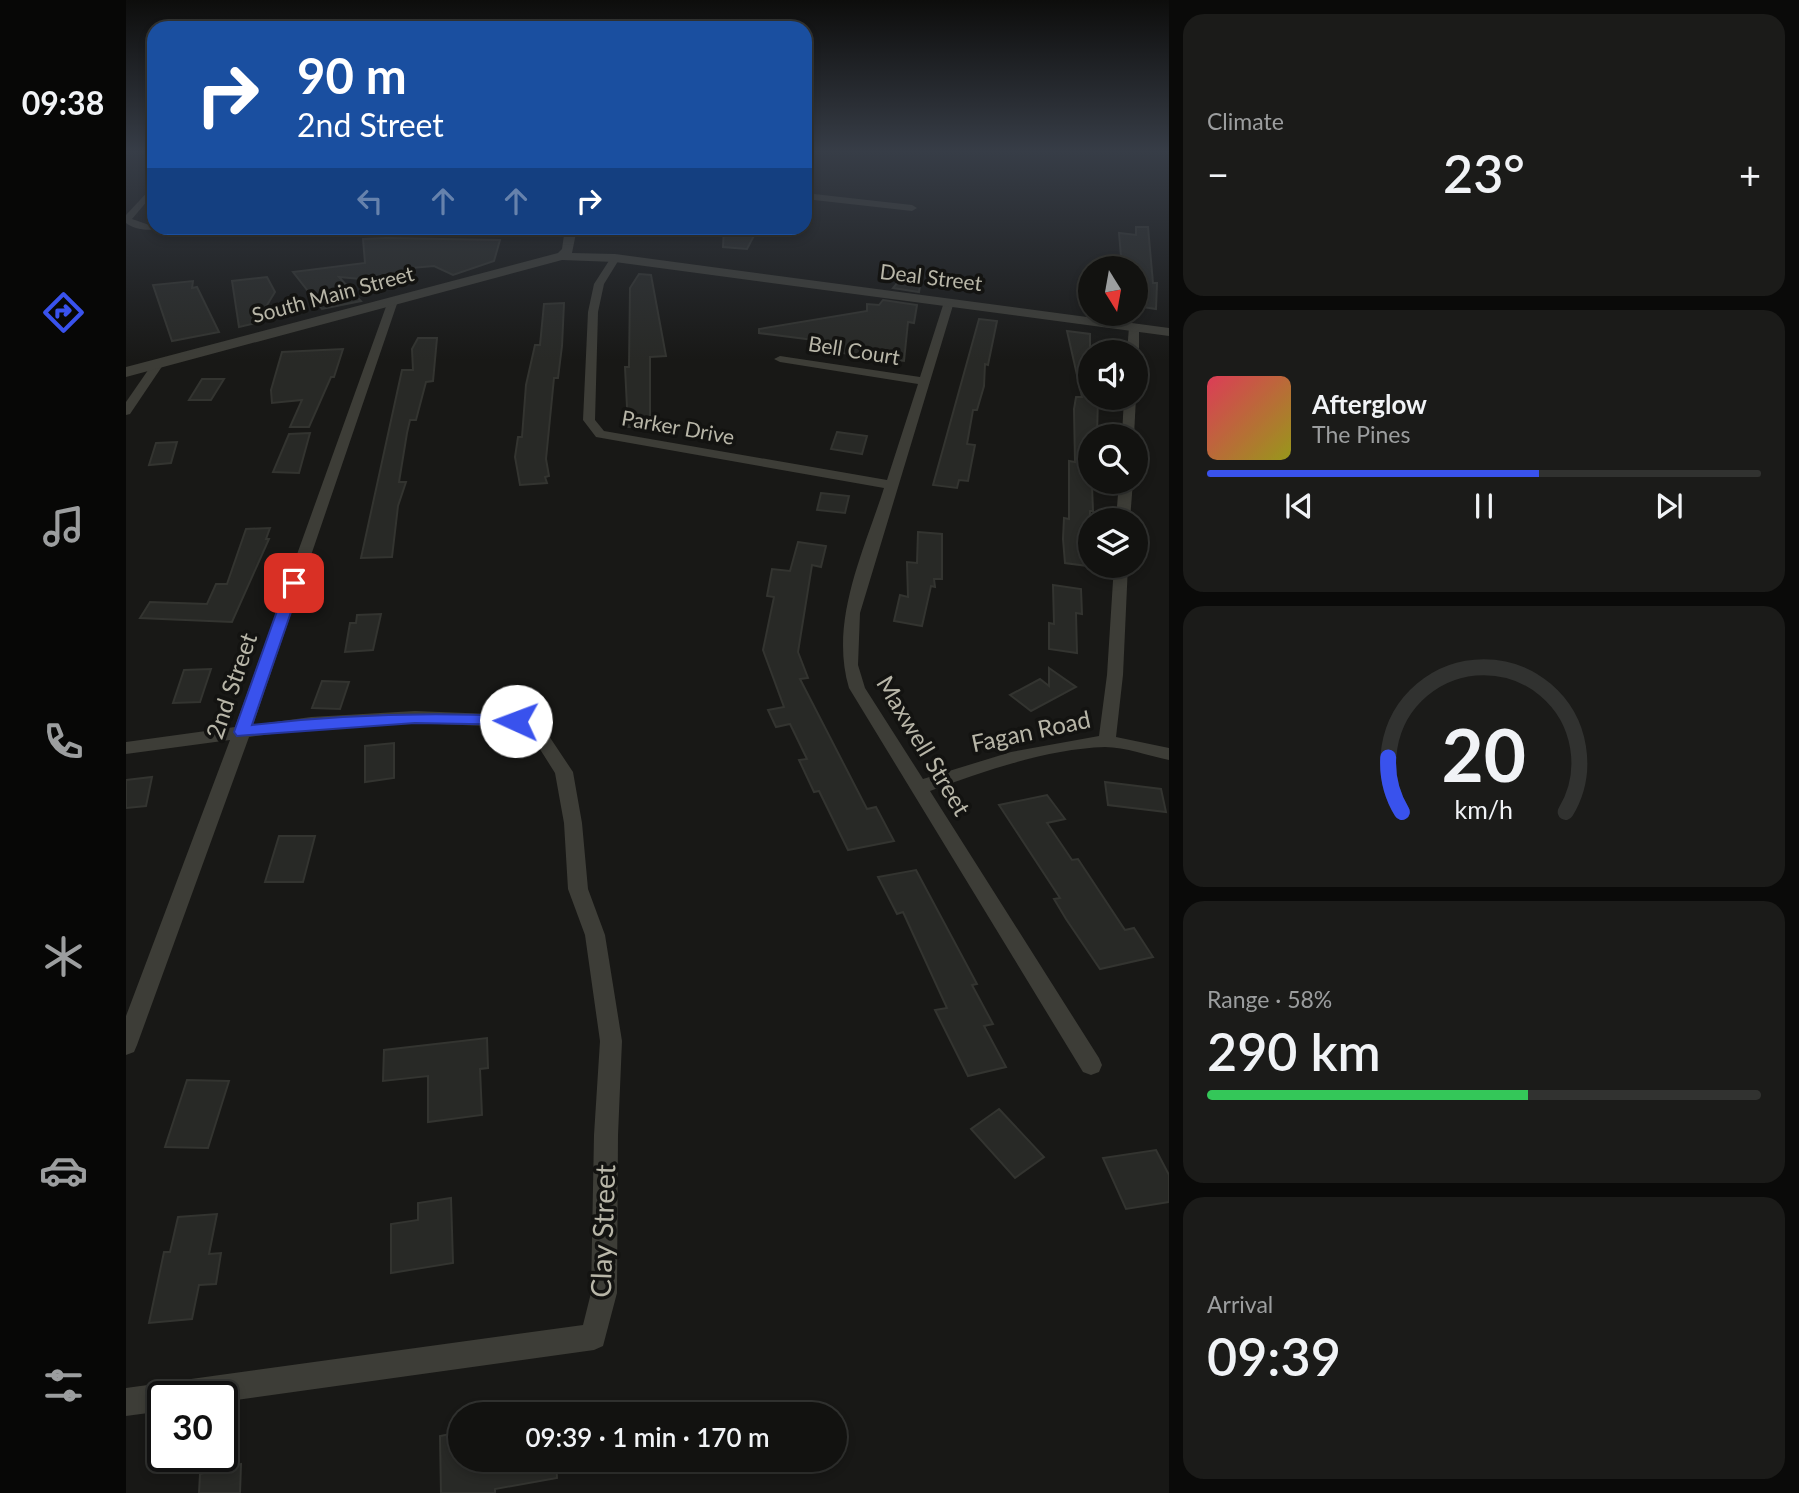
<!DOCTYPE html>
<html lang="en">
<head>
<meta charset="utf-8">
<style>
	:root { --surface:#121210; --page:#1b1b19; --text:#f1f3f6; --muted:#9c9e9f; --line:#313230; --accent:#3952ed }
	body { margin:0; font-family:Lato,sans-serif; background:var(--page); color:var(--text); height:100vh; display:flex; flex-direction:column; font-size:26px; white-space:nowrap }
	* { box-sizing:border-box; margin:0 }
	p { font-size:23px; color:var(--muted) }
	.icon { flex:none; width:38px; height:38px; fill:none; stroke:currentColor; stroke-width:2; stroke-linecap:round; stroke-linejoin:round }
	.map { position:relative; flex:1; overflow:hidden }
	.sheet { display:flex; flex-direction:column; gap:14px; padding:14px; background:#0a0a09; width:630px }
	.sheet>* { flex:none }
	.hud { position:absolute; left:21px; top:21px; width:665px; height:214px; border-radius:21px; box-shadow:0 4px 10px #0003,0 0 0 2px var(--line); background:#1a4fa0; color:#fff; overflow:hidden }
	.needle { width:46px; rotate:169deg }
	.controls { position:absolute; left:952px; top:256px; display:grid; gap:14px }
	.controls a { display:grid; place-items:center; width:70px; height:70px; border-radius:50%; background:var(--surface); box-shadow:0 4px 10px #0003,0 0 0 2px var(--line); font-size:35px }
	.speed { position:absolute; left:21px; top:1381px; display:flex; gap:14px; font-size:35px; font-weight:700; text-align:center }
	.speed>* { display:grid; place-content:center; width:91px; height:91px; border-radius:50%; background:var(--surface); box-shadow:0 4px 10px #0003,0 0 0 2px var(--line); line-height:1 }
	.speed .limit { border:4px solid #111; border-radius:10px; background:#fff; color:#111 }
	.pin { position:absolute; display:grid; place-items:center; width:60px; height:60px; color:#fff; margin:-30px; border-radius:14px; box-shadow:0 4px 10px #0006 }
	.me { position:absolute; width:77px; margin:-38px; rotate:272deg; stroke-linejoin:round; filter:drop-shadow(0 0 5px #0008) }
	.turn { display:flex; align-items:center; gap:24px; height:147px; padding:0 35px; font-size:32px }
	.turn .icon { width:91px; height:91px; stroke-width:2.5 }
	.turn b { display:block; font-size:49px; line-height:60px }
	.lanes { display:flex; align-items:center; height:66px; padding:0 35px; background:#0003; justify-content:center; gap:35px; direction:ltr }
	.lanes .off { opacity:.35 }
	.big { font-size:52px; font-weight:600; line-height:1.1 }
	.sheet .tile { flex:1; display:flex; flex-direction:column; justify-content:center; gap:10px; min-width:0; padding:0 24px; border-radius:21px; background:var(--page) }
	.sheet .dial { align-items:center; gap:0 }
	.dial svg { height:182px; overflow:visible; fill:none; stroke:var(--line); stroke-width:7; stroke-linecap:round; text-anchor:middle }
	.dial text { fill:var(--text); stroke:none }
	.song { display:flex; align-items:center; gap:21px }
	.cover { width:84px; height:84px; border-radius:10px; background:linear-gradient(135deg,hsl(350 70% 55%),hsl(60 70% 35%)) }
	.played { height:7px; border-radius:4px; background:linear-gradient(90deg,var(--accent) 60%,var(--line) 60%) }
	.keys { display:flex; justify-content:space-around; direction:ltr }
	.heat { display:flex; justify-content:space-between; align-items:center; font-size:38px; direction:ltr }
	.charge { height:10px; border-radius:5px; background:linear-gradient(90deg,#34c759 58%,var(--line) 0) }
	.trip { position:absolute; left:322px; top:1402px; width:399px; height:70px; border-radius:35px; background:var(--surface); box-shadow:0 4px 10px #0003,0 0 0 2px var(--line); font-weight:600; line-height:70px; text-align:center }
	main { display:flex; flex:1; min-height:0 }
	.tab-bar { display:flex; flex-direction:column; width:126px; justify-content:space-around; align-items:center; background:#070706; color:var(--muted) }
	.tab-bar .icon { width:49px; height:49px }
	.tab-bar .current { color:var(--accent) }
	.tab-bar b { font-size:32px; color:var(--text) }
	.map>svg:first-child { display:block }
	.building { fill:#282926; stroke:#333430; stroke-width:2 }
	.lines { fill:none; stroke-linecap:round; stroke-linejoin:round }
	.minor { fill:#3d3d37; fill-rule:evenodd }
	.tertiary { fill:#3d3d37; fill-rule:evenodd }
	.route { fill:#3952ed; stroke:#25359a; stroke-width:2 }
	.labels { text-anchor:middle; stroke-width:7; stroke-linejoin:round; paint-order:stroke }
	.far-street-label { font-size:21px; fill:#b8b6a8; stroke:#131311 }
	.street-label { font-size:24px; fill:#b8b6a8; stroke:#131311 }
	.near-street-label { font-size:28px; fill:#b8b6a8; stroke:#131311 }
</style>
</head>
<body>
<main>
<nav class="tab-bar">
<b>09:38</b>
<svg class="icon current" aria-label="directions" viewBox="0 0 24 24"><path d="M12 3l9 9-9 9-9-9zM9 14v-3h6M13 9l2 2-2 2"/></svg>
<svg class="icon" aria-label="music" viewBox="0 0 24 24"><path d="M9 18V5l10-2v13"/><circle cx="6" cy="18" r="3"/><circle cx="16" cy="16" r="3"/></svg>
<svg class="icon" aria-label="phone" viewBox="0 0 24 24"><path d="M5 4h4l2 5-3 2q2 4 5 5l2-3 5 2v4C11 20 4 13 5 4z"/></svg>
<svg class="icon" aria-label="climate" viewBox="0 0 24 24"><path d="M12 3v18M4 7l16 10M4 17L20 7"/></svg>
<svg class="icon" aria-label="car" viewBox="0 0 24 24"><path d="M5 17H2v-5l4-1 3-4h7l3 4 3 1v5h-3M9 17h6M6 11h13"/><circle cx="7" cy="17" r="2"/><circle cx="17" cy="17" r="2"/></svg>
<svg class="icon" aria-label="filters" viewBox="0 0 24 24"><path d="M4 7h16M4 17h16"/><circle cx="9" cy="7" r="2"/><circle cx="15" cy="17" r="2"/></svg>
</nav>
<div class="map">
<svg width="1043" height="1493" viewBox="0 0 1043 1493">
	<rect width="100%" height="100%" fill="#181816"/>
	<g class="building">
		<path d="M1010,227H1022L1027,283H1031L1030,309L1010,306V268H996L993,233L1010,235Z"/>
		<path d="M598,228H632L621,249L597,247Z"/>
		<path d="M237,239L260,238L374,240L368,261L327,275L308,266L285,268L277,275L264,274L257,281L213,277L235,301L196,309L167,272L239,263Z"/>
		<path d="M782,270L796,273L793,292L767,288Z"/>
		<path d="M513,274L525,275L540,356L524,357V427H502L499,367H503L504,288Z"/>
		<path d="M141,277L149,292L130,323L113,327L106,281Z"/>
		<path d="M67,281L66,288L71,287L93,332L46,341L27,285Z"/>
		<path d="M757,300L791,305L788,323L782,322L778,361L700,351L704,342L633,333V329L741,311V304L753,305Z"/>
		<path d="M438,303L436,346L432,378H428L420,459L423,476L419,477L421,483L394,485L389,457L392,437H396L400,385L409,345H414L418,304Z"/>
		<path d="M853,319L871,321L862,365L859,364L858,386L851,410H847L841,444L849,445L842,481L833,480L831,488L807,485Z"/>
		<path d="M941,331L964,334V397H972L971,436H964L967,511H964L962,566L939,563L937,539L938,518L943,519V461L949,462L948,409L950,397H956Z"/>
		<path d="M292,338H311L307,381L300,382L290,420H284L281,433L273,482H280L272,506L266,557L235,558L276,370H287L286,349Z"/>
		<path d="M217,349L208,377H205L183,427H164L176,400L146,403L145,390L156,352Z"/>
		<path d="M76,379H98L85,400H63Z"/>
		<path d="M711,432L741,436L736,454L705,449Z"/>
		<path d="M184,433L173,473L147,472L163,434Z"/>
		<path d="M51,442L45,463L23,465L30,443Z"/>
		<path d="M695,493L723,496L719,513L691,510Z"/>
		<path d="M144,528L140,539H143L106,622L14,618L24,602L81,604L90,584H101L120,529Z"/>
		<path d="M792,532L816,534V579H808L809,587L805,586L796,626L768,621L774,595L782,597L781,562L791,563Z"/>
		<path d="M672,542L700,546L695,567L686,565L672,652L682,678L674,679L741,809L750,807L768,841L722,850L693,791L688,792L673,760L681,759L664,724L650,727L642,710L658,707L637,650L648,597L641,596L646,569L664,571Z"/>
		<path d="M927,585L955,589L956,614L950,613L951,653L923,649V623L928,624Z"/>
		<path d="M255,614L247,650L219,652L224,623H230L231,615Z"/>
		<path d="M923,668L950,687L905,711L884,695L914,679L923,686Z"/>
		<path d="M85,669L74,702L47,703L58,670Z"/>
		<path d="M196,681L223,682L214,709L186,708Z"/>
		<path d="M268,743V778L239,782V746Z"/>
		<path d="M26,777L20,806L0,808V780Z"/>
		<path d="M979,782L1035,789L1040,812L982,805Z"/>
		<path d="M921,795L939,819L921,823L946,860L952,859L999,930L1008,928L1027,957L974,969L940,919L928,899L934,898L873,805Z"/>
		<path d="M153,836H189L177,882H139Z"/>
		<path d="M790,870L851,984L846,985L867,1024L858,1026L880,1067L842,1076L809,1010L821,1008L777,912L771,914L752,877Z"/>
		<path d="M361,1038L362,1068L354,1069L356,1115L302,1122V1076L257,1081L258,1050Z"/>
		<path d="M61,1080L103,1081L82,1148L39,1147Z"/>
		<path d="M873,1109L918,1157L889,1178L845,1129Z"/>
		<path d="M1030,1150L1043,1175V1202L1000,1209L977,1158Z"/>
		<path d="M325,1198L327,1263L265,1273V1224L292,1220V1203Z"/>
		<path d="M91,1214L83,1254L95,1253L90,1284L73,1285L66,1319L23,1323L38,1252H44L52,1217Z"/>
		<path d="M334,1432V1460H430L431,1478L369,1489V1493H315L314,1436Z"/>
		<path d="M115,1464L114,1493H73L74,1474Z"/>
	</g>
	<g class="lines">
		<g class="minor">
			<path d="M28,185V193L6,219L32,228C24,232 7,229 0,223V215Z"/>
			<path d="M679,193L786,205L791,208L786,211L679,199Z"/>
			<path d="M33,228L444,231L449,234L444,237L38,231Z"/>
			<path d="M486,256L494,258L478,284L472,312L469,420L478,431L761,480L792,384L654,362L648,359L654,356L794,377L818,302L823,299L828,302L734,613L732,665L739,688L797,779L885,752L973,736L981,675L988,565H1002L997,675L990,737L1043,748V760C1023,756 999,747 979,747C920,749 859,771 804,791L973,1058L976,1065L973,1072L965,1075L957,1072L723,688C703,621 738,551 758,488L470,437L457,420L462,312L468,284Z"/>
			<path d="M267,298L272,301L127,725L185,717L289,711L390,715L417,727L447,772L456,823L462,889L479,935L496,1041L492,1135L491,1293L477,1346L468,1350L96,1402V1396H37V1411L0,1416V1388L457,1325L465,1293L468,1135L474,1041L459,935L442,889L438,823L429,773L405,735L387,727L289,723L185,729L123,737L11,1045L8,1052L0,1055V1016L104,740L0,754V742L109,727L262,301Z"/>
			<path d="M1008,324L1013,327V352L1010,355V352H1001L1003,327Z"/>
			<path d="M27,363L37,365L4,414L0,415V402Z"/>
			<path d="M998,397H1010L1008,436H996Z"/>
			<path d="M993,481H1007L1004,520H990Z"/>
		</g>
		<path class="tertiary" d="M439,228H451L446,253L489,254L1043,328V336L489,262L436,260L0,377V367L432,253L436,249Z"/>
	</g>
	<linearGradient id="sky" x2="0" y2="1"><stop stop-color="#0d0d0c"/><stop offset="0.42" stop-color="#373d47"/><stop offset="1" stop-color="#373d47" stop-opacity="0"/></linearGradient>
	<rect width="1043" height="360" fill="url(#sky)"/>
	<path class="route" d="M168,579L175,583L126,725C215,714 301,712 390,716L398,721L396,725L289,723L111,736L108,732L161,583Z"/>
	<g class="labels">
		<g class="far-street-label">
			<text transform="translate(805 278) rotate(7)" y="7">Deal Street</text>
			<text transform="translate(207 295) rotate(-15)" y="7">South Main Street</text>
			<text transform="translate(728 351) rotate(9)" y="7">Bell Court</text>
			<text transform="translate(552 428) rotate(10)" y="7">Parker Drive</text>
		</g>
		<g class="street-label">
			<text transform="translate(106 686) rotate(-71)" y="8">2nd Street</text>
			<text transform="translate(905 732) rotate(-12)" y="8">Fagan Road</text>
			<text transform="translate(797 746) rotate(59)" y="8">Maxwell Street</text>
		</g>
		<g class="near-street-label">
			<text transform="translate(477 1231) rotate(-88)" y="10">Clay Street</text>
		</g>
	</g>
</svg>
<div class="controls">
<a><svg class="needle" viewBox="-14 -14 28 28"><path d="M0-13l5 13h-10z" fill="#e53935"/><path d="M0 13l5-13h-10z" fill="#9c9e9f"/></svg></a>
<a><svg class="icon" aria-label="sound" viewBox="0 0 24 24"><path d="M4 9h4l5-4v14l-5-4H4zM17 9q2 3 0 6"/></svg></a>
<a><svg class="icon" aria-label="search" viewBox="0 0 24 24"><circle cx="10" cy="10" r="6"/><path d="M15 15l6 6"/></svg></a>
<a><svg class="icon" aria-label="layers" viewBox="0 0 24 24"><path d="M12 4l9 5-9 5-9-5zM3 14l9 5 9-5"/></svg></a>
</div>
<div class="speed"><div class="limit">30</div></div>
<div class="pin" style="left:168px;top:583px;background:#d93025"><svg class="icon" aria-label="arrive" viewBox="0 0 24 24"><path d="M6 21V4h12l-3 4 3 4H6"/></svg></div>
<svg class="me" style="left:390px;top:721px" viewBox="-20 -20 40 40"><circle r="19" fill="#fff"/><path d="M0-13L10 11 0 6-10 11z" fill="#3952ed"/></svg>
<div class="trip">09:39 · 1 min · 170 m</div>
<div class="hud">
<div class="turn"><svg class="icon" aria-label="right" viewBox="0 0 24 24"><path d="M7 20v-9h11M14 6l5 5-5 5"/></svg><div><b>90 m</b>2nd Street</div></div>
<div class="lanes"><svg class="icon off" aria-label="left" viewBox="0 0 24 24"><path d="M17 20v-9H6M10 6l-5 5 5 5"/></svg><svg class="icon off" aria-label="ahead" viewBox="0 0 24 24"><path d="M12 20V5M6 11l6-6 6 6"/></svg><svg class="icon off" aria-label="ahead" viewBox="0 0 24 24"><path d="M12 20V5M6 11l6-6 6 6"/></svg><svg class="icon" aria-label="right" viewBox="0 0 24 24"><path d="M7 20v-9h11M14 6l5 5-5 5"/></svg></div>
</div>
</div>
<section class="sheet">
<div class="tile"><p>Climate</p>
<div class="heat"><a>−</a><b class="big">23°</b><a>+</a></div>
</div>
<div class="tile">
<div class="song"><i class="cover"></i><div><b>Afterglow</b><p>The Pines</p></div></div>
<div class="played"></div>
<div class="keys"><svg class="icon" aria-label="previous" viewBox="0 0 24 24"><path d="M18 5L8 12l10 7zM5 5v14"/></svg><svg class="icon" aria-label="pause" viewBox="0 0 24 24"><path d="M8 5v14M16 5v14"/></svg><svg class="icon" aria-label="next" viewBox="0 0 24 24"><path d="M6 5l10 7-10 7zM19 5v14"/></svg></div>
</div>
<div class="tile dial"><svg viewBox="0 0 100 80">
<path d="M14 69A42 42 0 1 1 86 69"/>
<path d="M14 69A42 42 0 0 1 8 45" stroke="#3952ed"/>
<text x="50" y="56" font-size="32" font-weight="700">20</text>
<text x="50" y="72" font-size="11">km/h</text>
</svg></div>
<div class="tile"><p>Range · 58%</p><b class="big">290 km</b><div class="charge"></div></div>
<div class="tile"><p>Arrival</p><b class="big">09:39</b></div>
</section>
</main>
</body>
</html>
